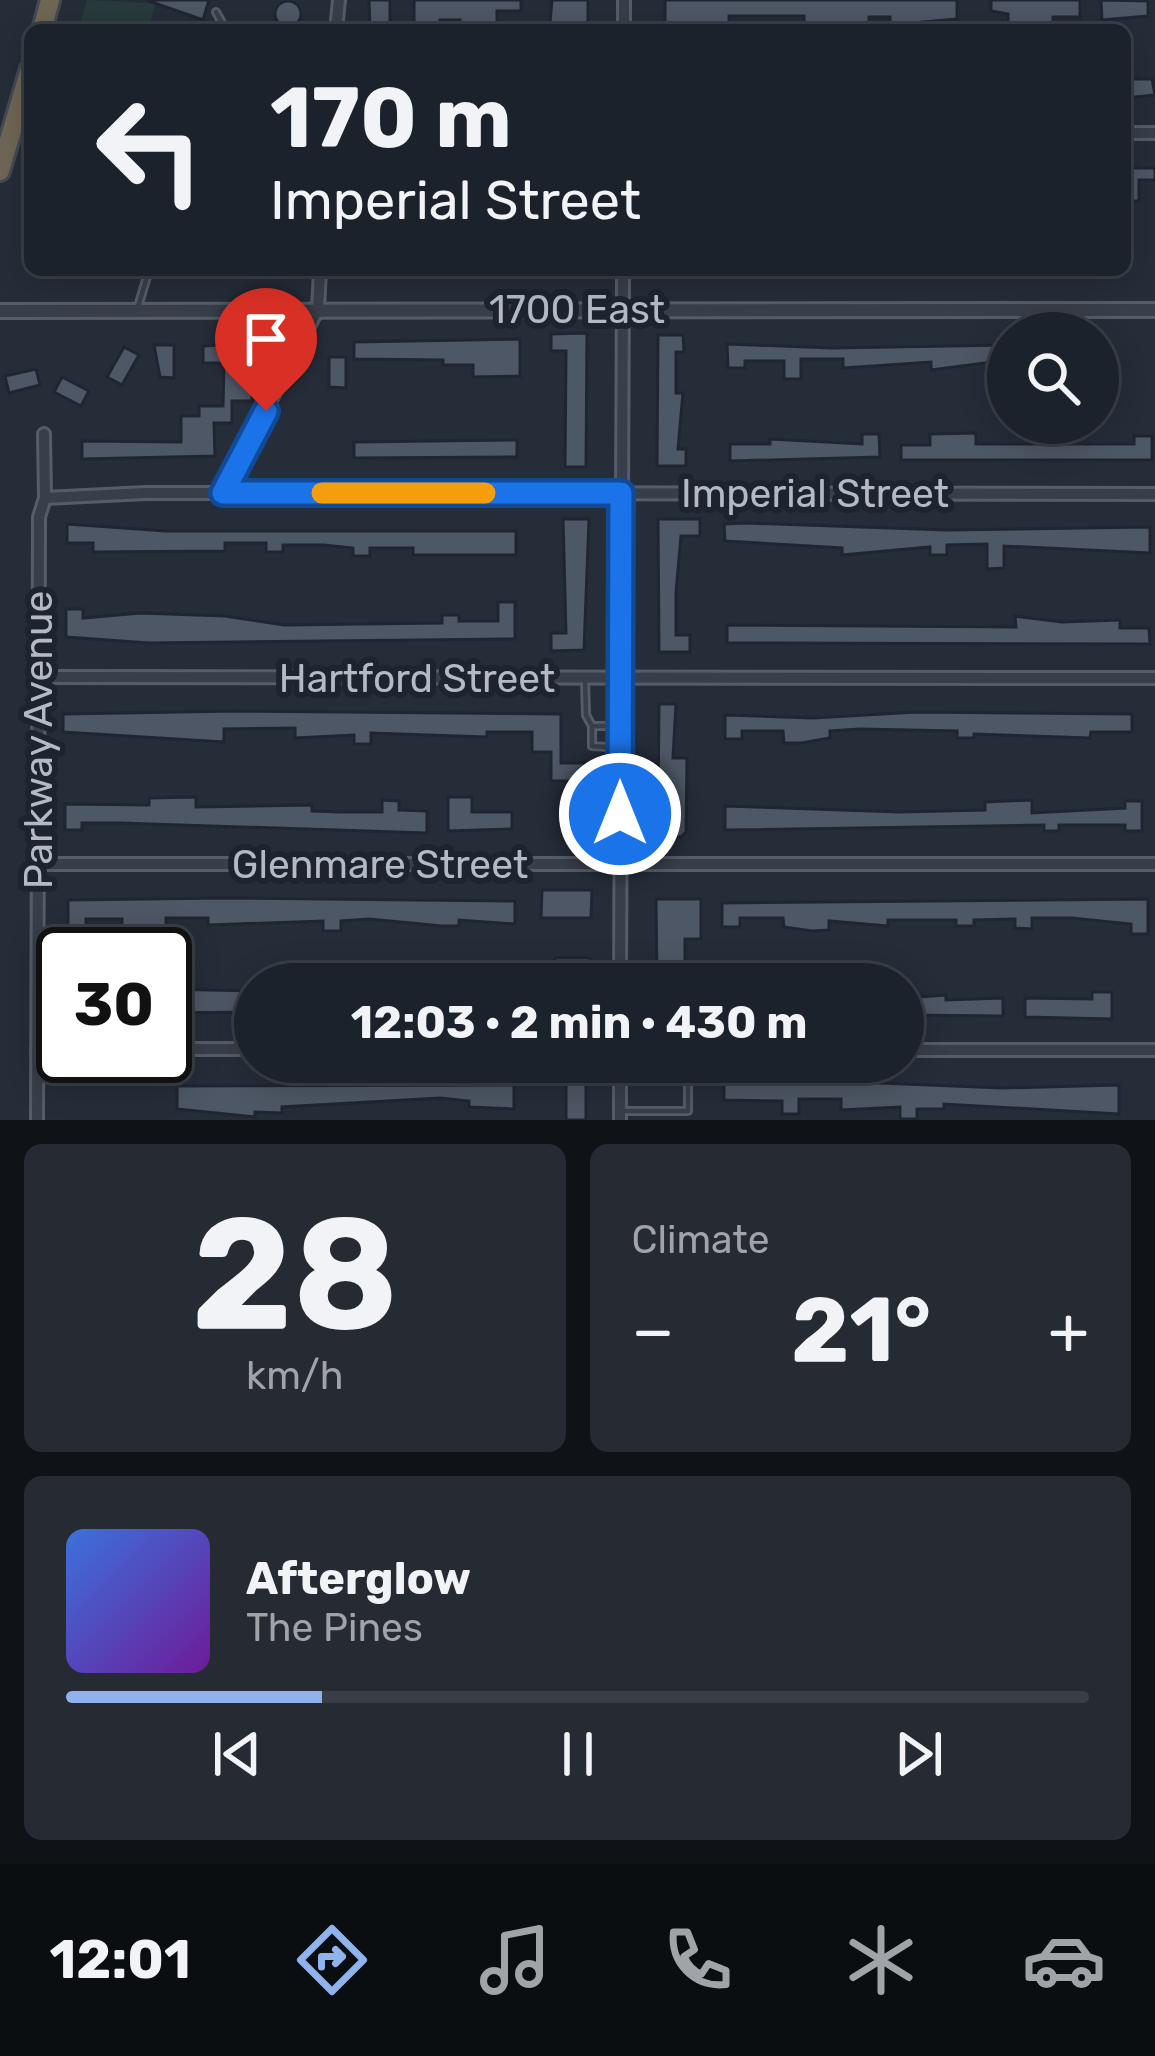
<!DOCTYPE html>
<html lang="en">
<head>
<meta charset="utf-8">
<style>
	:root { --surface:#1c222b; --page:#252a33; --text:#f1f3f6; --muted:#a0a4a9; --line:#3a3f47; --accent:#91b3ed }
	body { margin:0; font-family:Rubik,sans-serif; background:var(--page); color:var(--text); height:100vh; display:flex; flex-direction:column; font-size:45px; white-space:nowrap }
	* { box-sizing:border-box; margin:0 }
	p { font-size:39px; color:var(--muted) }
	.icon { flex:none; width:66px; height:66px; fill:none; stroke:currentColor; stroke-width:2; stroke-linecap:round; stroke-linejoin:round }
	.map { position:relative; height:1120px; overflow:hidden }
	.sheet { display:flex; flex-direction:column; gap:24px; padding:24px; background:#0f1318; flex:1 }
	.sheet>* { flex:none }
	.top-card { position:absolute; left:24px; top:24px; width:1107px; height:252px; border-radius:18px; box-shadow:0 6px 30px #0003,0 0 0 3px var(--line); background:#1c222b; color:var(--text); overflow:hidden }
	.tools { position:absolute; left:987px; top:312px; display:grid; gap:24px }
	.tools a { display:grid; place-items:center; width:132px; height:132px; border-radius:50%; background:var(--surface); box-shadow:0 6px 30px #0003,0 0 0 3px var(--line); font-size:60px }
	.speed { position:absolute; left:36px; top:927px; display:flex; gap:24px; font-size:60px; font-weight:700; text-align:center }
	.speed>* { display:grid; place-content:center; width:156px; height:156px; border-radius:50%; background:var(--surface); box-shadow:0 6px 30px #0003,0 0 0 3px var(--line); line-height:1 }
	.speed .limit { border:6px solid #111; border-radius:18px; background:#fff; color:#111 }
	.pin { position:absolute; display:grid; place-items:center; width:102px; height:102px; color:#fff; margin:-123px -51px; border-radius:50% 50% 50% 0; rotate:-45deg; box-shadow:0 0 12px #0007 }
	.pin .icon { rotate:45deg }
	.me { position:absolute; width:132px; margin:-66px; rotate:0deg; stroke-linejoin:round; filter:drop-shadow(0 0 9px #0008) }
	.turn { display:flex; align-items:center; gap:42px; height:252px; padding:0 48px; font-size:54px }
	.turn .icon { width:156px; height:156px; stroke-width:2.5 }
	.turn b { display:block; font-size:84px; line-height:102px }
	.big { font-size:90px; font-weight:700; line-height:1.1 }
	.sheet .card { flex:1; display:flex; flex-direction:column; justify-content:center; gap:18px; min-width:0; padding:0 42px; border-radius:18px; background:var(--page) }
	.sheet .dial { align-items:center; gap:0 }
	.dial b { font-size:156px; line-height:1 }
	.song { display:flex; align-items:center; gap:36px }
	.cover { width:144px; height:144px; border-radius:18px; background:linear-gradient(135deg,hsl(220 70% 55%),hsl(280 70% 35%)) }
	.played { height:12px; border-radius:6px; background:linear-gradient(90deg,var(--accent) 25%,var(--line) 25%) }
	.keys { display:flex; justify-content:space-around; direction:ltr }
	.heat { display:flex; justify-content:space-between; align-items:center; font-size:66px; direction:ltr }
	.sheet .tiles { flex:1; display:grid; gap:24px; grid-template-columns:1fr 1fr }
	.card:last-child { grid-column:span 2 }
	.trip { position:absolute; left:234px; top:963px; width:690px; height:120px; border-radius:60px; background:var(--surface); box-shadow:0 6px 30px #0003,0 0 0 3px var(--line); font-weight:700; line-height:120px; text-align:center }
	.tab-bar { display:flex; height:192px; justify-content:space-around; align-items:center; background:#0b0e11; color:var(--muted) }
	.tab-bar .icon { width:84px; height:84px }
	.tab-bar .selected { color:var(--accent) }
	.tab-bar b { font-size:54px; color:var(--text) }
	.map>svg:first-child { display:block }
	.green { fill:#283a3b }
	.building { fill:#4e5765; stroke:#202631; stroke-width:3 }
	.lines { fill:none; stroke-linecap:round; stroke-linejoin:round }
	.service-casing { stroke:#575d68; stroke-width:10 }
	.minor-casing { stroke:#575d68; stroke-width:16 }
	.tertiary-casing { stroke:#575d68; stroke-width:18 }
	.motorway-casing { stroke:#444a55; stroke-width:24 }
	.service { stroke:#383f4a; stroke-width:4.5 }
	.minor { stroke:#383f4a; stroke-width:10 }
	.tertiary { stroke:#383f4a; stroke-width:12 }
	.motorway { stroke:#6f6656; stroke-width:18 }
	.route-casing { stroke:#114b97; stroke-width:30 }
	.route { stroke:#1a73e8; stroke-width:21 }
	.slow { stroke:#f59e0b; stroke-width:21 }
	.labels { text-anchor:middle; stroke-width:12; stroke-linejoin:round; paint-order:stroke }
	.street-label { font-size:39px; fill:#b4bac5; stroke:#1e242f }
</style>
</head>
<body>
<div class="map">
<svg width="1155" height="1120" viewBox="0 0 1155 1120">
	<rect width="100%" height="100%" fill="#252d39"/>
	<path class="green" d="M87,0L156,3L148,30H78Z"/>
	<g class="building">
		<path d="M146,0H209L203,20Z"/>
		<path d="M369,0H390V30H370Z"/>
		<path d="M414,0H521V11H497V30H460V20H440V30H414Z"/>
		<path d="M552,0H588V27L550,22Z"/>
		<path d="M665,0H957V19L890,25V17H869V23L825,30L804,27V16H729V23L665,30Z"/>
		<path d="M991,0H1080V17H1053V30H1008V14L991,11Z"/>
		<path d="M1101,0L1148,1V16L1102,20Z"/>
		<circle cx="288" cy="14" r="13"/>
		<path d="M1125,79H1152L1155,95L1125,98Z"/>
		<path d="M1125,168H1155V180H1139V201H1125Z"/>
		<path d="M587,333L586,467H565L566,351H551V334Z"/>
		<path d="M658,335H683L684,352H676V393H683L678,449H686V466H657Z"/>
		<path d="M520,339V376L473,377V365H443V360L354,359V342Z"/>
		<path d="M263,343V380H252V401H232V423H214L215,456L82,459V441L181,442V416H199V406H223L224,363H203V346Z"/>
		<path d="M727,344L832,348L1008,345V360L931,370V362L843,368V359H801V379H784V361H745V368H728Z"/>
		<path d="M154,345H174V378L160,377Z"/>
		<path d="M124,347L139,355L122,385L107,377Z"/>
		<path d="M329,357H346V388L329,387Z"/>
		<path d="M36,369L40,385L9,393L5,376Z"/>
		<path d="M62,377L89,391L81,406L54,392Z"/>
		<path d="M976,433V444H1134V436H1152V460H901V445H930V434Z"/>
		<path d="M862,434H879L880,457L730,461V444H770V439L862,444Z"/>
		<path d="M517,440V457L354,458V442Z"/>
		<path d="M563,519H589L584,650L551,651V633H566Z"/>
		<path d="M658,519H700V536H681L676,592V635H690V652H659Z"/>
		<path d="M746,523L947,530L1150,527V553L1004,546V568L987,569V544L947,545V555H930V547L842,555V548L725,541L724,524Z"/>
		<path d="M67,524L166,531H516V555H413V548H370V556H353V548L324,545H283V552H266V543H225V551L93,552V543H67Z"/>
		<path d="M498,602H515V639L149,643L66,637V609H83V618L140,613L225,616L284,625L442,623V615H459V621H498Z"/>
		<path d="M1015,616L1062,622L1120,620V628H1149L1150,644L727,643V625L1016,627Z"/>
		<path d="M659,704H676L673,758H687L686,832L681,837H655L650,832V804H658Z"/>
		<path d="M237,711L561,714V763H591L587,830H569V781H551V752H532V732H487V737L371,733V744H354V735L295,738V728L224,729V742L63,732V714Z"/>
		<path d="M917,712L1132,714V732H1091L1090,738L974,734V738H957V731L860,729L830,731V738L801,743H784L783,731H742V739H725V715L813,718Z"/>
		<path d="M196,797V807L312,805V811L341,812H382V800L399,801V810L427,811V833L120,823H82V830H65V804L149,805V798Z"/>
		<path d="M448,797H472V812H512V829L448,831Z"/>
		<path d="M1032,800V813L1125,808V801H1142V831H1125V825H1059V831H1044V825L725,830V806L900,812L985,810V802Z"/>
		<path d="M542,890H592L591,918H541Z"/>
		<path d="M225,898L515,901V924L459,920V926H442L369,919L341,921V931H323V921L208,925V918H166V936H149V927H122V919H86V930L68,931V900Z"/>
		<path d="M656,899H701V939H685V967H676V984H657Z"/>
		<path d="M1148,899V934H1131V924L1072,918H1032V929L1015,928V919L974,920V926H956V920H888V926L829,921V930L812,931L784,927L783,918H740V927H722V903Z"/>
		<rect x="555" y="958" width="35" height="26"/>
		<path d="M165,989L255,991V1012L165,1013Z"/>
		<path d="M1092,992H1112V1019L1025,1017V998L1092,999Z"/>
		<path d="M946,995V1000L1003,998V1016L903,1015V998Z"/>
		<rect x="566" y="1080" width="20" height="40"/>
		<path d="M829,1081L1003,1088L1119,1085V1114L944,1104V1109H917V1119H900V1107L841,1110V1099H799V1114H782V1101L724,1100V1084Z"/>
		<path d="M514,1085V1109L469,1107V1101L440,1098L282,1107V1113L255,1112V1117L177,1109V1086Z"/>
	</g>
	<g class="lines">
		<g class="service-casing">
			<g id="service">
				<path d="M216,12L226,30"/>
				<path d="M137,310L149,270"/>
				<path d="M585,679L586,715L592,726"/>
				<path d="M620,726H592V746L621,748"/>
				<path d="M620,1111H688V1062"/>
			</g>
		</g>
		<g class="minor-casing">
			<g id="minor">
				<path d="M336,30L339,0"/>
				<path d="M624,30V0"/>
				<path d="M1125,133H1155"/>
				<path d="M223,493L318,309L320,270"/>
				<path d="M45,498L146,493L1155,494"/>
				<path d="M38,677L1155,678"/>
				<path d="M37,864H1155"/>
				<path d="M620,984L623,270"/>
				<path d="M37,1049H63"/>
				<path d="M165,1049H255"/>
				<path d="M903,1050H1155"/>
				<path d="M37,1120L39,517L45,498L44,434"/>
				<path d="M620,1120V1062"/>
			</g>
		</g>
		<g class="tertiary-casing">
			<path id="tertiary" d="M0,311L1155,310"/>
		</g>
		<g class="motorway-casing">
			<g id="motorway">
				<path d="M42,30L50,0"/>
				<path d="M0,171L30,69"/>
			</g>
		</g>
		<use href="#service" class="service"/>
		<use href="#minor" class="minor"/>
		<use href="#tertiary" class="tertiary"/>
		<use href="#motorway" class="motorway"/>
	</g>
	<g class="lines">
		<g class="route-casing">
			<path id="route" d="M266,411L223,493H621L620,814"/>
		</g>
		<use href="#route" class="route"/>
		<path class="slow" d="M322,493H485"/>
	</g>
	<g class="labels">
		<g class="street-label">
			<text x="577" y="323">1700 East</text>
			<text x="815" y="507">Imperial Street</text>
			<text x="417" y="692">Hartford Street</text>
			<text transform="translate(38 740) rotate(-90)" y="14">Parkway Avenue</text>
			<text x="380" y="878">Glenmare Street</text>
		</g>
	</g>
</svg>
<div class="tools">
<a><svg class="icon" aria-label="search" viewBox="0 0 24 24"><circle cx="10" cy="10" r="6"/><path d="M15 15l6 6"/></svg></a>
</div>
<div class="speed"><div class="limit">30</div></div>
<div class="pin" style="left:266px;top:411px;background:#d93025"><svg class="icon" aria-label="arrive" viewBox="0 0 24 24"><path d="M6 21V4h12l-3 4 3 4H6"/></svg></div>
<svg class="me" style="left:620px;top:814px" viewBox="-20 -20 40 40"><circle r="17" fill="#1a73e8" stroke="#fff" stroke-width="3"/><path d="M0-11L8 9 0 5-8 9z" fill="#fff"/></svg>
<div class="trip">12:03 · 2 min · 430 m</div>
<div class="top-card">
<div class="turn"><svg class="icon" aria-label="left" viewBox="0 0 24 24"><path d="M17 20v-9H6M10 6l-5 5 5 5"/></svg><div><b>170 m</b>Imperial Street</div></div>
</div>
</div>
<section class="sheet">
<div class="tiles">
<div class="card dial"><b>28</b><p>km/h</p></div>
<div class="card"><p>Climate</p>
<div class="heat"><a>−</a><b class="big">21°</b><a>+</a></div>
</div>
<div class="card">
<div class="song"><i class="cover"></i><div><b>Afterglow</b><p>The Pines</p></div></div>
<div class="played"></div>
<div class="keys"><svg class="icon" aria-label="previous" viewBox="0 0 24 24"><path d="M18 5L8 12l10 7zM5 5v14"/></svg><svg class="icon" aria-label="pause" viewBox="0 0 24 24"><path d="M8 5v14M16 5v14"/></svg><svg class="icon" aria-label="next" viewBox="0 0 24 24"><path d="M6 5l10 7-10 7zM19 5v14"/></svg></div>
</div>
</div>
</section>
<nav class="tab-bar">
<b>12:01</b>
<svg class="icon selected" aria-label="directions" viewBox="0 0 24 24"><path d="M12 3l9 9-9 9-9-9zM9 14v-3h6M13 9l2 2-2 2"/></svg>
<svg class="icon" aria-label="music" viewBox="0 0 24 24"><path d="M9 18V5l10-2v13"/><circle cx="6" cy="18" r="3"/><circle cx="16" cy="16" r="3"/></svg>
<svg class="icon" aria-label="phone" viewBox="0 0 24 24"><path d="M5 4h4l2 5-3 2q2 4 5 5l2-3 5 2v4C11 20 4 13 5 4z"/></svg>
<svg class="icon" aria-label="climate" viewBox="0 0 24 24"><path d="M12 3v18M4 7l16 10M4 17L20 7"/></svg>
<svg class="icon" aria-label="car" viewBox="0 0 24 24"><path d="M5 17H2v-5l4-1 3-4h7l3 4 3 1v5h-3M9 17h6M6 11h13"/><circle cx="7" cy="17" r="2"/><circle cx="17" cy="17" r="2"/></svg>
</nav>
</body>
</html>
